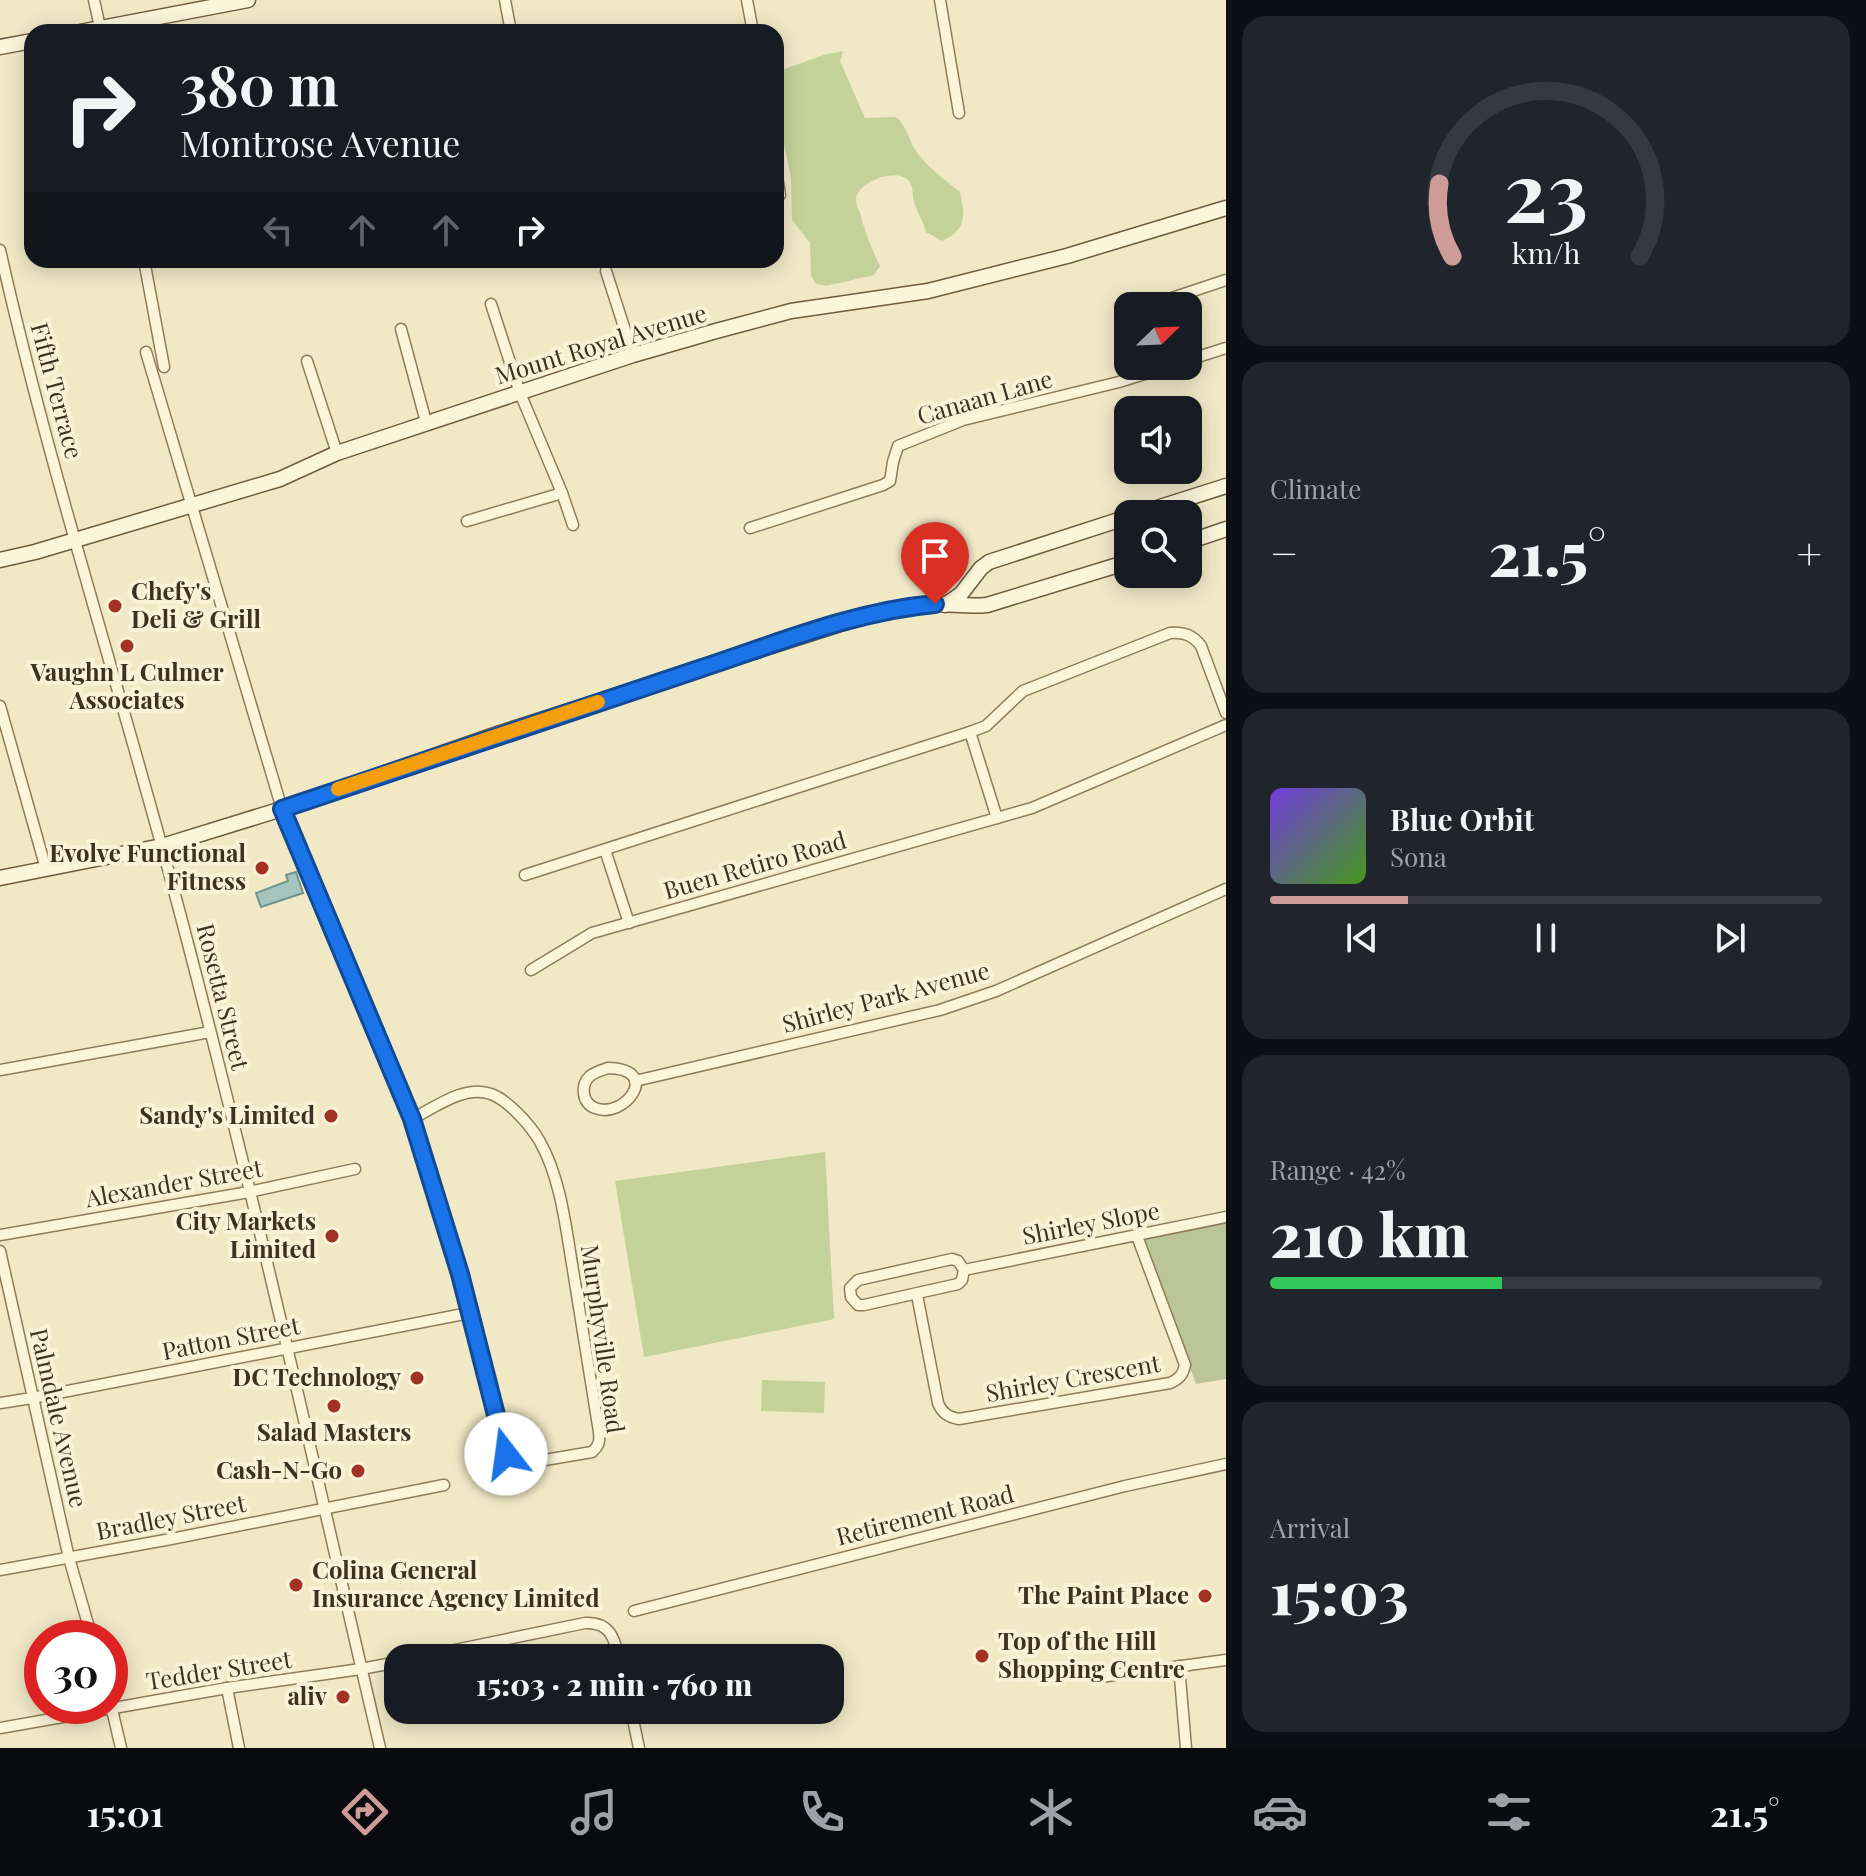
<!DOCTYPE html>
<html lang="en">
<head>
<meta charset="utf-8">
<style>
	:root { --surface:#171b24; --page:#20242c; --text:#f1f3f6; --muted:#9ea1a6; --line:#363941; --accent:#cd9c98 }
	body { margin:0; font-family:"Playfair Display",serif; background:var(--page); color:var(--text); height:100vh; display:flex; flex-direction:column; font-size:30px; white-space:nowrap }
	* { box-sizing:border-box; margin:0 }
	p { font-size:26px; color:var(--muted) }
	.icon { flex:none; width:44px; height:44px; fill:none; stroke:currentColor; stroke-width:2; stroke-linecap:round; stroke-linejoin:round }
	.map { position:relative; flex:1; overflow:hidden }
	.side { display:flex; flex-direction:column; gap:16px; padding:16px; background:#0d0f14; width:640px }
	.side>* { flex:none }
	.guide { position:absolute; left:24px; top:24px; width:760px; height:244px; border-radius:24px; box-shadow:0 4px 20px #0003; background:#171b24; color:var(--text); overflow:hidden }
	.needle { width:52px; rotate:67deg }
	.tools { position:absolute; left:1114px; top:292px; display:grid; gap:16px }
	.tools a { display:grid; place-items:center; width:88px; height:88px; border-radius:16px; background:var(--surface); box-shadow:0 4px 20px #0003; font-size:40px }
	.speed { position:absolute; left:24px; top:1620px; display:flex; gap:16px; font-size:40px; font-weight:700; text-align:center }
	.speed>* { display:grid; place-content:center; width:104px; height:104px; border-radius:50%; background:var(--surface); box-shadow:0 4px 20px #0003; line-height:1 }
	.speed .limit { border:12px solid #d22; background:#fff; color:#111 }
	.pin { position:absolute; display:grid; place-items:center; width:68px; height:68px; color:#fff; margin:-82px -34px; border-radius:50% 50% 50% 0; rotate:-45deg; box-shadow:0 0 8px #0007 }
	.pin .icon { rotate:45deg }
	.me { position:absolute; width:88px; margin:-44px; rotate:345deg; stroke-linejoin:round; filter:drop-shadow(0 0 6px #0008) }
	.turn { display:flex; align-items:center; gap:28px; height:168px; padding:0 24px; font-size:36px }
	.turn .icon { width:104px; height:104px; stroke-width:2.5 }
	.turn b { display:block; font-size:56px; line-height:68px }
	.lanes { display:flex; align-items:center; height:76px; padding:0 24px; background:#0003; justify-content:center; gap:40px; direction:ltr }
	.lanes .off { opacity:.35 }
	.big { font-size:60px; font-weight:800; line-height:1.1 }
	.side .tile { flex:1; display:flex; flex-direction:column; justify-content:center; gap:12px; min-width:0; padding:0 28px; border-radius:24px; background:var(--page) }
	.side .dial { align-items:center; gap:0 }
	.dial svg { height:208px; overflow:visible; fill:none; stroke:var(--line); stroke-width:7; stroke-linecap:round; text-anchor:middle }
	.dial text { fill:var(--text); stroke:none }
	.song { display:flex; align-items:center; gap:24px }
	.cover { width:96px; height:96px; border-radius:12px; background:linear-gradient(135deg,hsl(260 70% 55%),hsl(100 70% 35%)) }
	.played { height:8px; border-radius:4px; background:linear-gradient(90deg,var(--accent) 25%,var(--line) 25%) }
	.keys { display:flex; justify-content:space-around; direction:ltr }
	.heat { display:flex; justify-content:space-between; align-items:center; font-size:44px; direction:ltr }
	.charge { height:12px; border-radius:6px; background:linear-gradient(90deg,#34c759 42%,var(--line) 0) }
	.trip { position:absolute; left:384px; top:1644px; width:460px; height:80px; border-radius:24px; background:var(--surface); box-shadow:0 4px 20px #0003; font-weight:800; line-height:80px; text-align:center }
	.tab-bar { display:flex; height:128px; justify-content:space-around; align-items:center; background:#090b0e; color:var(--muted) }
	.tab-bar .icon { width:56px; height:56px }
	.tab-bar .current { color:var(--accent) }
	.tab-bar b { font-size:36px; color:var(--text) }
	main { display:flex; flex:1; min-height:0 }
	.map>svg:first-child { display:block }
	.green { fill:#c4d198 }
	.cemetery { fill:#bbc598 }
	.water { fill:#a7c5bf; stroke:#6d948f; stroke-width:2 }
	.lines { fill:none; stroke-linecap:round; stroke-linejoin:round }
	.street-casing { stroke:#8f7c5a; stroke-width:13 }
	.secondary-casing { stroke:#705c3d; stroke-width:17 }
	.street { stroke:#fbf5da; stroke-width:10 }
	.secondary { stroke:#fbf5da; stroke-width:14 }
	.route-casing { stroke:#114b97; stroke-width:20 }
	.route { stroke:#1a73e8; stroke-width:14 }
	.slow { stroke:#f59e0b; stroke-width:14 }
	.poi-dot { fill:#a23225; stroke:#f8f2d6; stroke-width:3 }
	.labels { text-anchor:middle; stroke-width:8; stroke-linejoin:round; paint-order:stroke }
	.street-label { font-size:24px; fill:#3e311f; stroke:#f8f2d6 }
	.poi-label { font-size:24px; font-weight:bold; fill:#3e311f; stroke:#f8f2d6; text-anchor:end }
</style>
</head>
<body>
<main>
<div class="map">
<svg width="1226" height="1748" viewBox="0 0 1226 1748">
	<rect width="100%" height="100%" fill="#f1e9c6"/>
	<g class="green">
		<path d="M843,51L840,61L865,118L896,117C907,126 908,139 916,151C927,167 945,180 960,192C965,215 967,230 942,241L926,232C923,221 917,212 914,202C912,194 914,185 907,179C893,168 856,183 856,200C856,204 858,208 860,213C865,232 871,248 880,266L874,275L826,286L815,283L811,275L810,243L792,220L791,178L776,105V72L824,55Z"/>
		<path d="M825,1152L834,1319L644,1357L615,1181Z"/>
		<path d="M762,1380L825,1382L824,1413L761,1411Z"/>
	</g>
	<path class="cemetery" d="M1226,1222V1379L1196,1384L1143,1239Z"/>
	<path class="water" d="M296,872L303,893L261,907L256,893L288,881L286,875Z"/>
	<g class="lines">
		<g class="street-casing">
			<g id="street">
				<path d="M94,0L101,32"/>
				<path d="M505,0L511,32"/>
				<path d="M747,0L753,32"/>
				<path d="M940,0L959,113"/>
				<path d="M776,170L780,195"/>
				<path d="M0,250C52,482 127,709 187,940C257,1208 317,1478 380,1748"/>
				<path d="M144,260L164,367"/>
				<path d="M606,271L633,355"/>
				<path d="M491,304L520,393L562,493L573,525"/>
				<path d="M1148,306L1226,280"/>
				<path d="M401,329L426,422"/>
				<path d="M146,352L282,809L412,1119C434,1108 465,1084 491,1094C508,1100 530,1125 539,1140C562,1180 566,1231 574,1276C582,1328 591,1380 599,1432C600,1441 599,1446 592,1452L527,1463C517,1463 513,1461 506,1454L460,1274L412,1119"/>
				<path d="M1188,360L1226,348"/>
				<path d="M307,361L337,453"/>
				<path d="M467,521L562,493"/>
				<path d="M750,528L883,485L890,481L893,462L898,446L963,420L1119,382L1170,366"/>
				<path d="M0,706L46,869"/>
				<path d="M997,818L970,732L986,726L1023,691L1170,633C1184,632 1193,635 1201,646L1226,713"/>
				<path d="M605,850L629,923"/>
				<path d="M525,875L970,732"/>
				<path d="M531,970L592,933L1032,808L1226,725"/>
				<path d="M608,1068C663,1069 624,1120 595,1108C582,1103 580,1085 590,1076C595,1072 602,1070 608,1068Z"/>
				<path d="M0,1070L210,1032"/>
				<path d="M635,1081L940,1010L996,991L1226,889"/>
				<path d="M0,1235L249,1192L355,1169"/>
				<path d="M0,1251L69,1558L92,1638"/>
				<path d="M952,1259L958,1261L964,1270L962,1280L958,1284L864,1305H858L851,1297L850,1288L858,1280Z"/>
				<path d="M964,1270L1226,1217"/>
				<path d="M917,1295L938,1403C942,1413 948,1417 959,1419L1170,1383C1179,1379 1183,1375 1185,1365L1137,1236"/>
				<path d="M0,1403L32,1398L469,1313"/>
				<path d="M0,1570L171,1539L444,1485"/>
				<path d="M634,1611L1125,1486L1226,1464"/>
				<path d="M416,1658L585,1623C609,1622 614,1636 619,1658"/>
				<path d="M1179,1666L1186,1748"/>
				<path d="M1100,1677L1226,1660"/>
				<path d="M227,1688L239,1748"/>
				<path d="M110,1701L121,1748"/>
				<path d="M631,1710L639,1748"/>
				<path d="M0,1728L227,1688L361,1669L398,1662"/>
			</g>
		</g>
		<g class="secondary-casing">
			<g id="secondary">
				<path d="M80,32L248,0"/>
				<path d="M0,47L32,41"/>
				<path d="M1138,514L1226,486"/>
				<path d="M1188,542L1226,529"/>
				<path d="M0,560L35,552L280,479L337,453L633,355L716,331L791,311L928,291L1067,256L1226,208"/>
				<path d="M945,605L961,594L981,568L989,562L1128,517"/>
				<path d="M0,878L162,846L282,809L500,733L872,614C893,609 914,604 936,604C953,604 970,607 987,605L1128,562"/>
			</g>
		</g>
		<use href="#street" class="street"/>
		<use href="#secondary" class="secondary"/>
	</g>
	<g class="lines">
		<g class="route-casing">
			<path id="route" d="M506,1454L460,1274L412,1119L282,809C421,761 561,714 702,668C778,643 855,611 935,604"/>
		</g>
		<use href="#route" class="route"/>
		<path class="slow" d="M338,789L598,702"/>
	</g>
	<g class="poi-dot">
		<circle cx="115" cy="606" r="8"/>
		<circle cx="127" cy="646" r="8"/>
		<circle cx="262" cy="868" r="8"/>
		<circle cx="331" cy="1116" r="8"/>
		<circle cx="332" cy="1236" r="8"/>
		<circle cx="417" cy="1378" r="8"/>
		<circle cx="334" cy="1406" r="8"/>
		<circle cx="358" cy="1471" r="8"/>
		<circle cx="296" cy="1585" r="8"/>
		<circle cx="1205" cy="1596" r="8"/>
		<circle cx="982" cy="1656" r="8"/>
		<circle cx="343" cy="1697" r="8"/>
	</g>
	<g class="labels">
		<g class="street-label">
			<text transform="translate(601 345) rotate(-17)" y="8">Mount Royal Avenue</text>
			<text transform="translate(56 391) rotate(75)" y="8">Fifth Terrace</text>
			<text transform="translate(985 398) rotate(-16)" y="8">Canaan Lane</text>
			<text transform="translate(755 866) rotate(-16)" y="8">Buen Retiro Road</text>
			<text transform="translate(222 997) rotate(76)" y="8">Rosetta Street</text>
			<text transform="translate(886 998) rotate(-15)" y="8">Shirley Park Avenue</text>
			<text transform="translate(174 1184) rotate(-10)" y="8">Alexander Street</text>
			<text transform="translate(1091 1224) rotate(-11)" y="8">Shirley Slope</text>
			<text transform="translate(231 1339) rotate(-11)" y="8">Patton Street</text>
			<text transform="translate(602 1339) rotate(82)" y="8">Murphyville Road</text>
			<text transform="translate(1073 1379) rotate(-10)" y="8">Shirley Crescent</text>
			<text transform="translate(58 1418) rotate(77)" y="8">Palmdale Avenue</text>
			<text transform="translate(925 1516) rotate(-14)" y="8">Retirement Road</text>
			<text transform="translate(171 1518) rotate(-11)" y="8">Bradley Street</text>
			<text transform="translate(219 1671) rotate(-9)" y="8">Tedder Street</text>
		</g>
		<g class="poi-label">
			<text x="131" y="600" text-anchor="start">Chefy's<tspan x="131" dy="28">Deli &amp; Grill</tspan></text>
			<text x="127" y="681" text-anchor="middle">Vaughn L Culmer<tspan x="127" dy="28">Associates</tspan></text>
			<text x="246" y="862">Evolve Functional<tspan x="246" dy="28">Fitness</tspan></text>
			<text x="315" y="1124">Sandy's Limited</text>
			<text x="316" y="1230">City Markets<tspan x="316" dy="28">Limited</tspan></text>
			<text x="401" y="1386">DC Technology</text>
			<text x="334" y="1441" text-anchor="middle">Salad Masters</text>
			<text x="342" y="1479">Cash-N-Go</text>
			<text x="312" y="1579" text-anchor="start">Colina General<tspan x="312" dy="28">Insurance Agency Limited</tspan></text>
			<text x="1189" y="1604">The Paint Place</text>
			<text x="998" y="1650" text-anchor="start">Top of the Hill<tspan x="998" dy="28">Shopping Centre</tspan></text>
			<text x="327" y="1705">aliv</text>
		</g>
	</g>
</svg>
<div class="tools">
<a><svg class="needle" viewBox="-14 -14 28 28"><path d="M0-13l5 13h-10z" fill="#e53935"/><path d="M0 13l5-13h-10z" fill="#9ea1a6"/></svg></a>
<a><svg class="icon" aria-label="sound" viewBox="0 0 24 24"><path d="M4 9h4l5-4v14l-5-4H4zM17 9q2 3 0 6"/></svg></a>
<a><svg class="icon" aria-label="search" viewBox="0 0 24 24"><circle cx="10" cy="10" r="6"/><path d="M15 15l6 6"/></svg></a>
</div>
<div class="speed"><div class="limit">30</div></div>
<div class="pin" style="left:935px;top:604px;background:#d93025"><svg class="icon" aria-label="arrive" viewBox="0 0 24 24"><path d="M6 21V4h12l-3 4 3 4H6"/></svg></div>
<svg class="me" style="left:506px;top:1454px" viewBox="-20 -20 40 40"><circle r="19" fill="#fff"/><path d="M0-13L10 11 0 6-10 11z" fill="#1a73e8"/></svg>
<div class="trip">15:03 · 2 min · 760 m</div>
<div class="guide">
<div class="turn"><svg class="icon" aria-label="right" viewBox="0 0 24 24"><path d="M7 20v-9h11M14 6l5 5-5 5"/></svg><div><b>380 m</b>Montrose Avenue</div></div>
<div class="lanes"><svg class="icon off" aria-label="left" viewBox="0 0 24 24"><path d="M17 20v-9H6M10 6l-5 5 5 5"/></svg><svg class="icon off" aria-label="ahead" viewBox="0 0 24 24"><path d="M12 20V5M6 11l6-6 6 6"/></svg><svg class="icon off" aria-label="ahead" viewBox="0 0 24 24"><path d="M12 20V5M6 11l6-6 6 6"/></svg><svg class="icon" aria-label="right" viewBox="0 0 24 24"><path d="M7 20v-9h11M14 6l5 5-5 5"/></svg></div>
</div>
</div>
<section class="side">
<div class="tile dial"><svg viewBox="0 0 100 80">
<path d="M14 69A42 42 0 1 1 86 69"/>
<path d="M14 69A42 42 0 0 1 9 41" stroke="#cd9c98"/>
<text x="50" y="56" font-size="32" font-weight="700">23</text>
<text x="50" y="72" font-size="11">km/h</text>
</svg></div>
<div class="tile"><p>Climate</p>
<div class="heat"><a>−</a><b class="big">21.5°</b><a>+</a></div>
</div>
<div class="tile">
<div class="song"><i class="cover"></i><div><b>Blue Orbit</b><p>Sona</p></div></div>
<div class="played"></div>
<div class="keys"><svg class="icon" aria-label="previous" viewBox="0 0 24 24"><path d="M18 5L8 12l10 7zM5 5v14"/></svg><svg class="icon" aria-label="pause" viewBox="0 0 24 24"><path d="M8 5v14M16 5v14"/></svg><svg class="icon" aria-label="next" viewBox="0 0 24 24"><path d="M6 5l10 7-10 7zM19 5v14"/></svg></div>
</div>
<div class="tile"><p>Range · 42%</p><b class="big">210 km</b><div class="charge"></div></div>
<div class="tile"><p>Arrival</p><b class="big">15:03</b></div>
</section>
</main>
<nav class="tab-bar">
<b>15:01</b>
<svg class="icon current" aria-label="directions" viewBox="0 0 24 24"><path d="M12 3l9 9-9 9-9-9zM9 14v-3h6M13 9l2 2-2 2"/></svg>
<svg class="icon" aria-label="music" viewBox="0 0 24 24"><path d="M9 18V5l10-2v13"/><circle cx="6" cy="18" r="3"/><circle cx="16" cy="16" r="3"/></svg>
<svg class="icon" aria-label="phone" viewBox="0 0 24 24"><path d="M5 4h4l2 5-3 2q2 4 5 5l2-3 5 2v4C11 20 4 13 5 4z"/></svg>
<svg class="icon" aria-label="climate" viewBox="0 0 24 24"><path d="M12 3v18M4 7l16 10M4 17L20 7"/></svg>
<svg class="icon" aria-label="car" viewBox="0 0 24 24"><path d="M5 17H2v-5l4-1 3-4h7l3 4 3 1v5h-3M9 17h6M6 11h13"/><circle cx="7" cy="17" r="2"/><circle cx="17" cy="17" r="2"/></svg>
<svg class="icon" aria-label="filters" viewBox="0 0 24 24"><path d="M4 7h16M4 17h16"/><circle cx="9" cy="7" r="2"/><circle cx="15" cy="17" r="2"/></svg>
<b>21.5°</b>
</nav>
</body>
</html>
